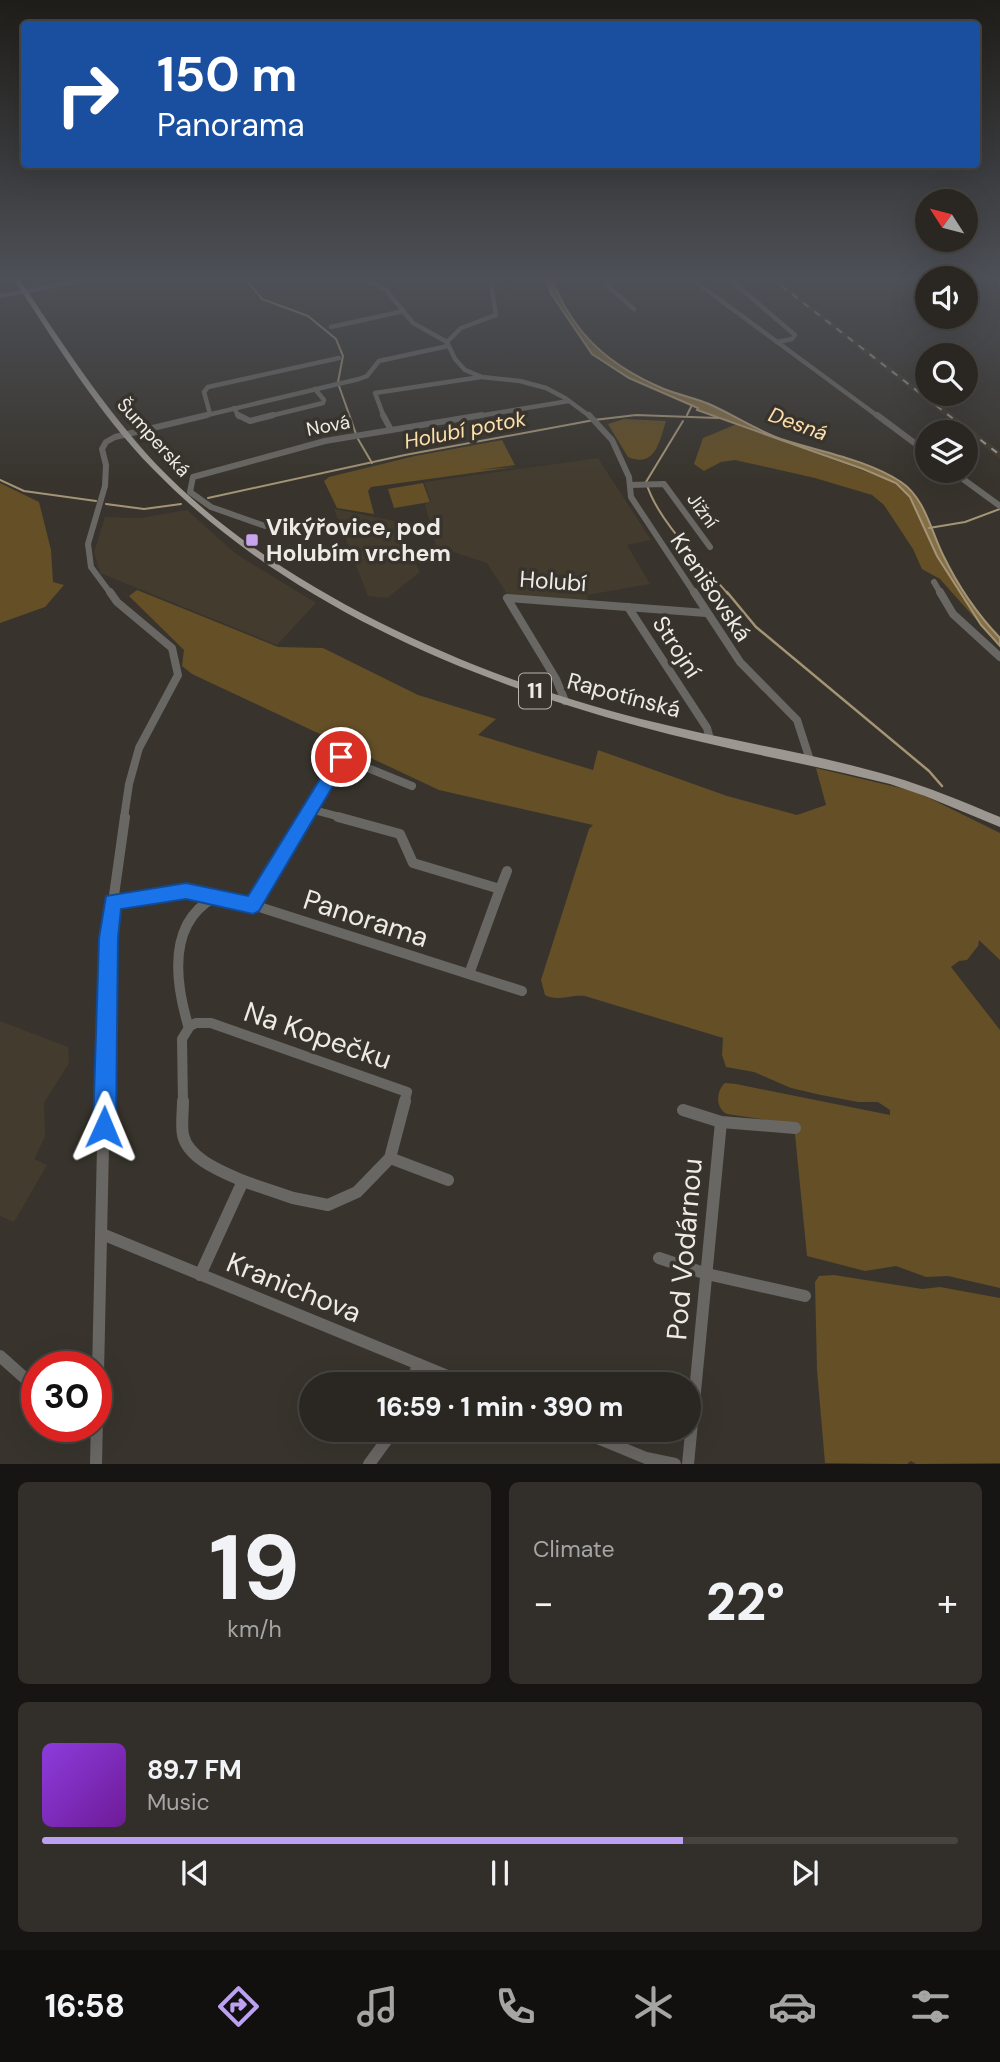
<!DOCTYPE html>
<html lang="en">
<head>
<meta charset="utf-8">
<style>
	:root { --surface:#2a2722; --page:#322f2a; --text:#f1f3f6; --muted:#a5a5a5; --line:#464440; --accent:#bca0f2 }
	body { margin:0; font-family:"DM Sans",sans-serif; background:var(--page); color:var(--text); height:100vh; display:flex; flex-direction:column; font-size:26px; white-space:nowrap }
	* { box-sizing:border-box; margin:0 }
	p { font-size:23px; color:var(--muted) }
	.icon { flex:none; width:38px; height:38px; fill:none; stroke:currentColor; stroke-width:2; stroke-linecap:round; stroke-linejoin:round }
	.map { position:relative; height:1464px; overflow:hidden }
	.drawer { display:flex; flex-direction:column; gap:18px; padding:18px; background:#171513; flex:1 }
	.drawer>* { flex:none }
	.top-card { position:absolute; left:21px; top:21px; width:959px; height:147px; border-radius:7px; box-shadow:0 7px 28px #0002,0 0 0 2px var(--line); background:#1a4fa0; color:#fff; overflow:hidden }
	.needle { width:46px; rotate:306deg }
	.controls { position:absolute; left:915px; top:189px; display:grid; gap:14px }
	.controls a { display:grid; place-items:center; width:63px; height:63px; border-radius:50%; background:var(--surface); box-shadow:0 7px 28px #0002,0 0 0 2px var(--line); font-size:35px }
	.speed { position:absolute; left:21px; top:1351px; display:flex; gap:14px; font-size:35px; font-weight:700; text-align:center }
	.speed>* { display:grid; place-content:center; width:91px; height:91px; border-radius:50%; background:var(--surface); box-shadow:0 7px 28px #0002,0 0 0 2px var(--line); line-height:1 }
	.speed .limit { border:10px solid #d22; background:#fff; color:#111 }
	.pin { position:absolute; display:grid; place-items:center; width:60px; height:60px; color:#fff; margin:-30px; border:4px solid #fff; border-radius:50%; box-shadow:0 2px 7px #0007 }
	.me { position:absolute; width:77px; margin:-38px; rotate:1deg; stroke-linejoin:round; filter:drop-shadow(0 0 5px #0008) }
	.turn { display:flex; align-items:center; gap:24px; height:147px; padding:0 21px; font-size:32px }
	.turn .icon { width:91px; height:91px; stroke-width:2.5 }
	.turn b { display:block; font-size:49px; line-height:60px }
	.big { font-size:52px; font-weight:800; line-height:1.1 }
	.drawer .tile { flex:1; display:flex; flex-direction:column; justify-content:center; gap:10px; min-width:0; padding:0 24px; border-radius:10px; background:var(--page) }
	.drawer .dial { align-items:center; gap:0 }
	.dial b { font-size:91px; line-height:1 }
	.song { display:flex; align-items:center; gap:21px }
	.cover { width:84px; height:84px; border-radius:10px; background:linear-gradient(135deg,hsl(270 70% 55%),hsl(280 70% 35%)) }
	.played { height:7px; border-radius:4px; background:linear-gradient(90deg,var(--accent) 70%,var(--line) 70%) }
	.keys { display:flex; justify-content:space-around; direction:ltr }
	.heat { display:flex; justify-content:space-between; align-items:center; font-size:38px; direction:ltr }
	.drawer .tiles { flex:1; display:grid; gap:18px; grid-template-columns:1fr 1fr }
	.tile:last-child { grid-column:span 2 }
	.trip { position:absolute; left:299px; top:1372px; width:402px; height:70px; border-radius:35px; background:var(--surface); box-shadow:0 7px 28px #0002,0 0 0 2px var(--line); font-weight:800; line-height:70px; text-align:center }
	.menu { display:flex; height:112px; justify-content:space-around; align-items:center; background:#11100e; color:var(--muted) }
	.menu .icon { width:49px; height:49px }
	.menu .active { color:var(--accent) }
	.menu b { font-size:32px; color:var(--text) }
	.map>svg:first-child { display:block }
	.built { fill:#423b2e }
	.green { fill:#644f27 }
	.water { fill:#856f46; stroke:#a49476; stroke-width:2 }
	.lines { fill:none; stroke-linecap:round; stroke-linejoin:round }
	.stream-far1 { stroke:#a49476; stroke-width:2 }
	.stream { stroke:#a49476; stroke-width:2.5 }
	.minor-far4 { stroke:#696763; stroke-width:4.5 }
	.minor-far3 { stroke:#696763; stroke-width:6 }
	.minor-far2 { stroke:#696763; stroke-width:8 }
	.minor-far1 { stroke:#696763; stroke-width:10 }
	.minor { stroke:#696763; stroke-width:12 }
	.major { fill:#9c9891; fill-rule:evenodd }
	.rail { stroke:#9f9b96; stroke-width:2; stroke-dasharray:7 7; stroke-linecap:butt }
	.route { fill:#1a73e8; stroke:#114b97; stroke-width:2 }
	.poi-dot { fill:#c8a5ef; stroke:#38342d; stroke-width:2.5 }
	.labels { text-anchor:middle; stroke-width:7; stroke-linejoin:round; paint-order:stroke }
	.far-street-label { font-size:19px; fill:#eeebe7; stroke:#38342d }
	.far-water-label { font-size:21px; font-style:italic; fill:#fde0ab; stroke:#38342d }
	.shield { fill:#38342d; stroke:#b7b4af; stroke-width:2 }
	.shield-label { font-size:21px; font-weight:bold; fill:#eeebe7 }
	.poi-label { font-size:23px; font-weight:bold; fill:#eeebe7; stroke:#38342d; text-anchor:start }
	.street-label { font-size:23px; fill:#eeebe7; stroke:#38342d }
	.near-street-label { font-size:28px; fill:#eeebe7; stroke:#38342d }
</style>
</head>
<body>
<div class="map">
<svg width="1000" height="1464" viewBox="0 0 1000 1464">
	<rect width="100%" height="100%" fill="#38342d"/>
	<g class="built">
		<path d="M766,277H774L1000,451V459Z"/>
		<path d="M598,458L651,540L627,545L650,584L587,595L588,602L509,597L487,563L436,546L425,504L431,502L424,482Z"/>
		<path d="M334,509L395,521L420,572L387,598L368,596Z"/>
		<path d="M187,510L236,554L316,603L277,645L100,573L94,552L105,517L140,518Z"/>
		<path d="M0,1021L68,1047L69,1063L44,1103L45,1137L34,1159L47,1165L14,1222L0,1216Z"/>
	</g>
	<g class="green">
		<path d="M624,419L666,421C660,439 656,469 628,457L608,424Z"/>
		<path d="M737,424L896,483L910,497L937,556L981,625L940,579L922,569L913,549L884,505L872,495L815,478L735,460L721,462L704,471L694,464L703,438Z"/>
		<path d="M502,440L515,465L479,470L515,467L371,487L368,491L374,514L337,508L324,481L329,477L415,456Z"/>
		<path d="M0,483L39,502L51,550L53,582L64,585L45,607L0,623Z"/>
		<path d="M423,483L430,502L394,508L388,489Z"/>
		<path d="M137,590L278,647L323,648L418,695L496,719L478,735L593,770L598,750L727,796L797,815L826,805L816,768L917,792L1000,833V960L979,940L978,946L967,960L959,961L951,967L1000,1030V1288L948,1276L926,1277L896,1266L865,1271L807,1256L794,1124L727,1114C715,1108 716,1091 725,1083L736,1084L890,1115V1110L878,1102H858L821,1095L791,1088L754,1072L726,1067L722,1055L723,1038L585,996C570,994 558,1002 545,995L541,980L589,829L593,825L439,790L192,674L182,666L184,650L129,596Z"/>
		<path d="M834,1275L922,1289L940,1287L1000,1298V1463L916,1464L911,1461L907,1464L825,1463L817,1370L815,1282L819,1276Z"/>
	</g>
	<path class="water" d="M545,277H551C573,334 608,365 664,389C679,395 695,398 709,404C734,415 756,430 781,439C820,452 866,459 901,482C925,498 931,531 943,555C957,584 978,615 1000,638V646L981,625L937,556L910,497L896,483L863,469L697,410L698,408L629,378L592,354L552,295Z"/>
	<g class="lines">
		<g class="stream-far1">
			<path d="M244,277L262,299L308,316L336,339L343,356L338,382"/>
			<path d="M339,386L356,434"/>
			<path d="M687,415L692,405"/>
			<path d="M683,421L646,482C657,521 702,563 728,594"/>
			<path d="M358,439L372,463"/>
			<path d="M0,480L24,491L96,501"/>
			<path d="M208,498L405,455L594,420L636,415L718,418"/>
			<path d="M106,504L144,509L181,504"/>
			<path d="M929,528L965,522L1000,509"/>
		</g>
		<path class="stream" d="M727,592L756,627L929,771L942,786"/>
		<g class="minor-far4">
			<path d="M361,277L386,290L413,323L447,342L455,359L465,370L482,377L520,381L546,388L565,398L591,417"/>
			<path d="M607,277L605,284L634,309"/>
			<path d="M689,277L879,417"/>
			<path d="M727,277L795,335L792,339L777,342"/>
			<path d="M0,296L101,277"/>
			<path d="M331,327L404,311"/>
			<path d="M447,342L461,328L496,315L490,277"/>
			<path d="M234,408L239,417"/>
			<path d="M210,414L204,392L208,387L339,358"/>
			<path d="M199,417L359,379L367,376L379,361L448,346"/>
			<path d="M266,417L323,403L324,400L315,389"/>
			<path d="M384,417L375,393L481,377"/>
			<path d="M472,417L569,401"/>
		</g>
		<g class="minor-far3">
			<path d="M238,415L250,421L273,415"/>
			<path d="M383,415L391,430"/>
			<path d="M589,415L612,440L629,477L631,497L695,594"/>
			<path d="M877,415L928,453"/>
			<path d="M952,471L1000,506"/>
			<path d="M631,485L664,484L710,547"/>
			<path d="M265,526L211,507L190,492L193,477L325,441L482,415"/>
			<path d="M934,582L941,594"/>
			<path d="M111,594L91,567L88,544L105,486L106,465L102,449L106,442L115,437L207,415"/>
		</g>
		<g class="minor-far2">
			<path d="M110,592L117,602L172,648L178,675L139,748L129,784L124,818"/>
			<path d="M694,592L740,662L797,720L810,760"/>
			<path d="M940,592L953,614L1000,657"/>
			<path d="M628,607L707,728L710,739"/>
			<path d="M565,701L556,679L507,598L706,613"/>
			<path d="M333,769L348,773"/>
			<path d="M310,809L344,818"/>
			<path d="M304,818L341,757L412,786"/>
		</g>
		<g class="minor-far1">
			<path d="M338,817L400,834L413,863L500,889L469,974"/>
			<path d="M500,889L507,871"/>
			<path d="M112,902L186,891L253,905L522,991"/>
			<path d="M253,905L306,817"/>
			<path d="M188,1025C175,981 167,923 215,897"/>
			<path d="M104,1103L108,938L125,817"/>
			<path d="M183,1103L182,1039L190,1026L196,1023H211L407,1092L404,1103"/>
		</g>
		<g class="minor">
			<path d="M183,1101C183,1112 181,1125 183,1135C188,1159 223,1172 243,1181"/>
			<path d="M683,1110L721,1122L795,1128"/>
			<path d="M390,1158L448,1180"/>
			<path d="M243,1181L293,1198L328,1205L357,1192L390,1158L405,1101"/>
			<path d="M102,1234L467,1384"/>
			<path d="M659,1258L707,1274L805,1296"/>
			<path d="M200,1275L243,1181"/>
			<path d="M0,1356L37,1389"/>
			<path d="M412,1384L418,1364"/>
			<path d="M578,1430L646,1458L675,1464"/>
			<path d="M96,1464L104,1101"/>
			<path d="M369,1464L394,1430"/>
			<path d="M688,1464L721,1122"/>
		</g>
		<path class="major" d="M12,277H18C61,341 103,407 156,464C277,591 473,676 641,719C724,740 809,752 891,776C928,787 964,802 1000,817V827L925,796L890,784C806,763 721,749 638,726C462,678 281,601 153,469C97,412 56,343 12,277Z"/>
		<path class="rail" d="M770,277L1000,455"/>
	</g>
	<linearGradient id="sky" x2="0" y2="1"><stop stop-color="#1f1d19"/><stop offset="0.58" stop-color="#4d5057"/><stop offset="1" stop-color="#4d5057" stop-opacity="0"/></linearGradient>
	<rect width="1000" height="481" fill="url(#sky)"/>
	<path class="route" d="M341,751L350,757L259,911L253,914L186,899L121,909L118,938L116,1127L112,1135L104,1138L97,1135L93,1127L99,938L106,896L186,883L248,896L336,753Z"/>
	<rect class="poi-dot" x="245" y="533" width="14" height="14" rx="3.5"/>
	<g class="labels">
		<g class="far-street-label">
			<text transform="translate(328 425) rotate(-11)" y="7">Nová</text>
			<text transform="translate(154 437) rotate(48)" y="7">Šumperská</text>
			<text transform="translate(703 510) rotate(54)" y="7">Jižní</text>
		</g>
		<g class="far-water-label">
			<text transform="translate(798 424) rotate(20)" y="7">Desná</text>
			<text transform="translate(465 430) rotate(-11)" y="7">Holubí potok</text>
		</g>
		<rect class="shield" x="519" y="673.5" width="32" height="35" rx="5"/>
		<g class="shield-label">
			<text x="535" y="698">11</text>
		</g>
		<g class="poi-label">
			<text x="266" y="535">Vikýřovice, pod<tspan x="266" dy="26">Holubím vrchem</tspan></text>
		</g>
		<g class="street-label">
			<text transform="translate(553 581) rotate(4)" y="8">Holubí</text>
			<text transform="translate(711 587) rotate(56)" y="8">Krenišovská</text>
			<text transform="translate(677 647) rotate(57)" y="8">Strojní</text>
			<text transform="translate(624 695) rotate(15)" y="8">Rapotínská</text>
		</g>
		<g class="near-street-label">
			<text transform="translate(366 918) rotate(18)" y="10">Panorama</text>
			<text transform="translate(318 1035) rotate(19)" y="10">Na Kopečku</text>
			<text transform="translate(684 1249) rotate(-85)" y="10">Pod Vodárnou</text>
			<text transform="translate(294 1287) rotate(22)" y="10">Kranichova</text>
		</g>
	</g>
</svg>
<div class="controls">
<a><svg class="needle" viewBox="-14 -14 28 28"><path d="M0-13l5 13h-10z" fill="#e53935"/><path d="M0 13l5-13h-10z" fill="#a5a5a5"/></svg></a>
<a><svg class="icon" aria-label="sound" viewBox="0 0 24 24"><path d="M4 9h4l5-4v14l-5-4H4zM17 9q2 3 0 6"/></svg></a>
<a><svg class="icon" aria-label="search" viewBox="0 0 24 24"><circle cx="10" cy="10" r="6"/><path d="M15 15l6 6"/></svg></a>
<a><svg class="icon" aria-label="layers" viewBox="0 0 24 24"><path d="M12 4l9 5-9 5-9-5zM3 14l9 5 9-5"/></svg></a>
</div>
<div class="speed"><div class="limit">30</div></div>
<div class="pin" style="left:341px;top:757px;background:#d93025"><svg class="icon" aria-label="arrive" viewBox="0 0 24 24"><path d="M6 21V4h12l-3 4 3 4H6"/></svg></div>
<svg class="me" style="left:104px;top:1127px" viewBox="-20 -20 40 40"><path d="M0-17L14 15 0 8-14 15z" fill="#1a73e8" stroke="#fff" stroke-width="4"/></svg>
<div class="trip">16:59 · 1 min · 390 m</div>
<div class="top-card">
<div class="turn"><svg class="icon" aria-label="right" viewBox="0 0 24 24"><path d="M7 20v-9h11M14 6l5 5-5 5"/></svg><div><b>150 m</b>Panorama</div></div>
</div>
</div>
<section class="drawer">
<div class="tiles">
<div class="tile dial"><b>19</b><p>km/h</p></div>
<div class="tile"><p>Climate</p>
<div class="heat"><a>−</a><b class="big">22°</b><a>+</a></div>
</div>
<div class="tile">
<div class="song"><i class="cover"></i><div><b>89.7 FM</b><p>Music</p></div></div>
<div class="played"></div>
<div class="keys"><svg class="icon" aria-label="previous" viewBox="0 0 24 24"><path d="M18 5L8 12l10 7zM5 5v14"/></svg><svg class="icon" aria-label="pause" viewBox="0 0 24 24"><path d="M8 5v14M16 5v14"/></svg><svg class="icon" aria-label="next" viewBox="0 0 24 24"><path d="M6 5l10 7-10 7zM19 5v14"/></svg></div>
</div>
</div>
</section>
<nav class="menu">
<b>16:58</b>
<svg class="icon active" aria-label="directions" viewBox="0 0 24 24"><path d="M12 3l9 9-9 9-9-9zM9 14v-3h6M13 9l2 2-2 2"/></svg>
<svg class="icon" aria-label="music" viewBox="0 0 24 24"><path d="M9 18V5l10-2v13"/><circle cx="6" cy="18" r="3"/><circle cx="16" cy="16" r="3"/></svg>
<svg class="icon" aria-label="phone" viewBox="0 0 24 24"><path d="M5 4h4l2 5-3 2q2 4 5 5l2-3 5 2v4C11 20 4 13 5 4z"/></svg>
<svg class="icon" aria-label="climate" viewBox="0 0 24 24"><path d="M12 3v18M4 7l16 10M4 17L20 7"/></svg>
<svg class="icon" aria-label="car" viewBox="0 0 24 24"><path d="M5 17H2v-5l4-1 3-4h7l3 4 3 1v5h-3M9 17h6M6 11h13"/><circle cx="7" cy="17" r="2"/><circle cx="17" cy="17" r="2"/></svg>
<svg class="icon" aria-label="filters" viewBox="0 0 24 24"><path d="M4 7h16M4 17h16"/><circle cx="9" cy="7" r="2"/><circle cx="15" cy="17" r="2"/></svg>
</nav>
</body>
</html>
